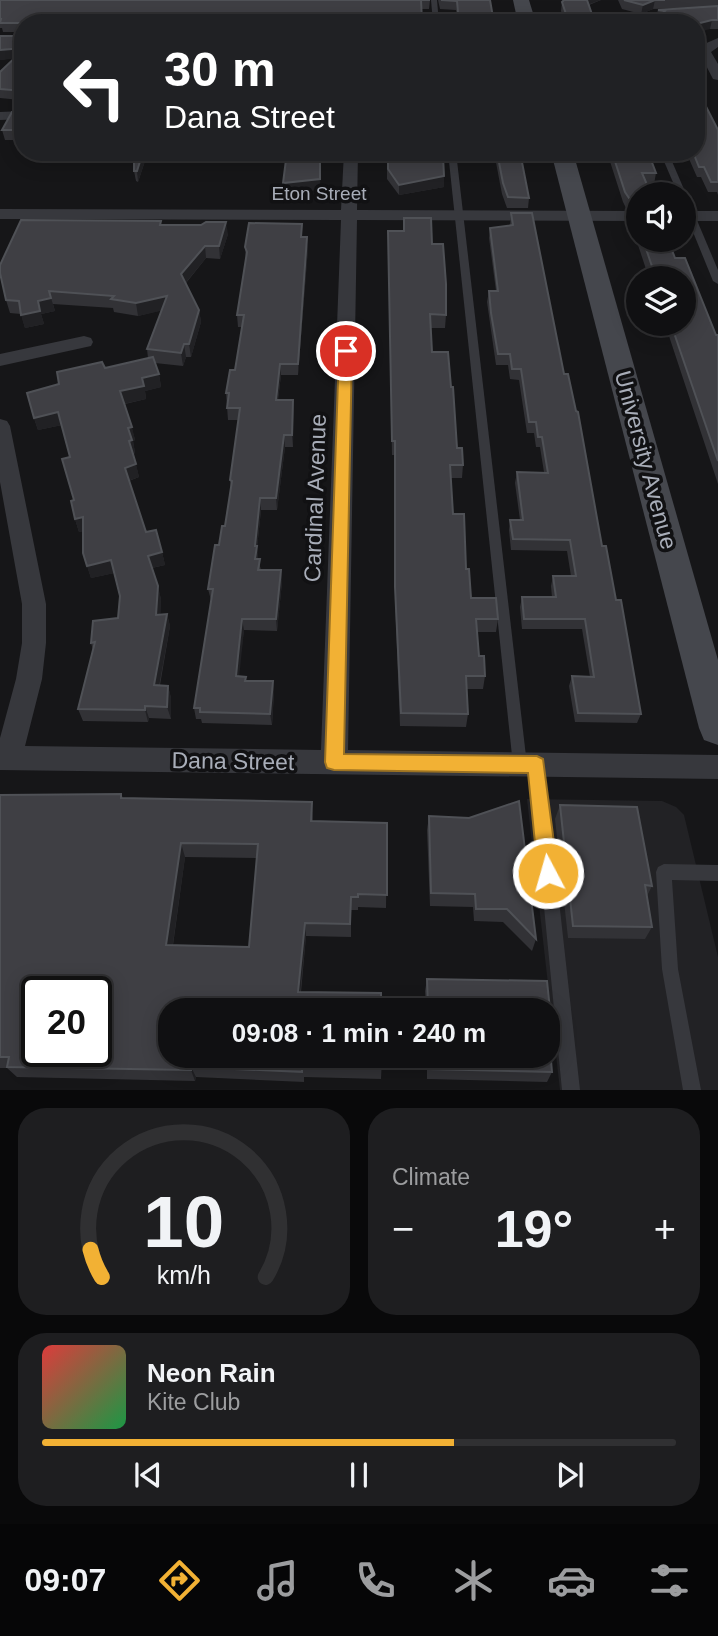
<!DOCTYPE html>
<html lang="en">
<head>
<meta charset="utf-8">
<style>
	:root { --surface:#101012; --page:#1e1e20; --text:#f1f3f6; --muted:#9c9d9f; --line:#303032; --accent:#f2b134 }
	body { margin:0; font-family:Helvetica,sans-serif; background:var(--page); color:var(--text); height:100vh; display:flex; flex-direction:column; font-size:26px; white-space:nowrap }
	* { box-sizing:border-box; margin:0 }
	p { font-size:23px; color:var(--muted) }
	.icon { flex:none; width:38px; height:38px; fill:none; stroke:currentColor; stroke-width:2; stroke-linecap:round; stroke-linejoin:round }
	.map { position:relative; height:1090px; overflow:hidden }
	.details { display:flex; flex-direction:column; gap:18px; padding:18px; background:#09090a; flex:1 }
	.details>* { flex:none }
	.guide { position:absolute; left:14px; top:14px; width:691px; height:147px; border-radius:28px; box-shadow:0 4px 18px #0003,0 0 0 2px var(--line); background:#202124; color:#fff; overflow:hidden }
	.controls { position:absolute; left:626px; top:182px; display:grid; gap:14px }
	.controls a { display:grid; place-items:center; width:70px; height:70px; border-radius:50%; background:var(--surface); box-shadow:0 4px 18px #0003,0 0 0 2px var(--line); font-size:35px }
	.speed { position:absolute; left:21px; top:976px; display:flex; gap:14px; font-size:35px; font-weight:700; text-align:center }
	.speed>* { display:grid; place-content:center; width:91px; height:91px; border-radius:50%; background:var(--surface); box-shadow:0 4px 18px #0003,0 0 0 2px var(--line); line-height:1 }
	.speed .limit { border:4px solid #111; border-radius:10px; background:#fff; color:#111 }
	.pin { position:absolute; display:grid; place-items:center; width:60px; height:60px; color:#fff; margin:-30px; border:4px solid #fff; border-radius:50%; box-shadow:0 2px 7px #0007 }
	.me { position:absolute; width:77px; margin:-38px; rotate:354deg; stroke-linejoin:round; filter:drop-shadow(0 0 5px #0008) }
	.turn { display:flex; align-items:center; gap:24px; height:147px; padding:0 35px; font-size:32px }
	.turn .icon { width:91px; height:91px; stroke-width:2.5 }
	.turn b { display:block; font-size:49px; line-height:60px }
	.big { font-size:52px; font-weight:800; line-height:1.1 }
	.details .tile { flex:1; display:flex; flex-direction:column; justify-content:center; gap:10px; min-width:0; padding:0 24px; border-radius:28px; background:var(--page) }
	.details .dial { align-items:center; gap:0 }
	.dial svg { height:182px; overflow:visible; fill:none; stroke:var(--line); stroke-width:7; stroke-linecap:round; text-anchor:middle }
	.dial text { fill:var(--text); stroke:none }
	.song { display:flex; align-items:center; gap:21px }
	.cover { width:84px; height:84px; border-radius:10px; background:linear-gradient(135deg,hsl(0 70% 55%),hsl(140 70% 35%)) }
	.played { height:7px; border-radius:4px; background:linear-gradient(90deg,var(--accent) 65%,var(--line) 65%) }
	.keys { display:flex; justify-content:space-around; direction:ltr }
	.heat { display:flex; justify-content:space-between; align-items:center; font-size:38px; direction:ltr }
	.details .tiles { flex:1; display:grid; gap:18px; grid-template-columns:1fr 1fr }
	.tile:last-child { grid-column:span 2 }
	.trip { position:absolute; left:158px; top:998px; width:402px; height:70px; border-radius:28px; background:var(--surface); box-shadow:0 4px 18px #0003,0 0 0 2px var(--line); font-weight:800; line-height:70px; text-align:center }
	.dock { display:flex; height:112px; justify-content:space-around; align-items:center; background:#060607; color:var(--muted) }
	.dock .icon { width:49px; height:49px }
	.dock .on { color:var(--accent) }
	.dock b { font-size:32px; color:var(--text) }
	.map>svg:first-child { display:block }
	.built { fill:#222225 }
	.lines { fill:none; stroke-linecap:round; stroke-linejoin:round }
	.lane { fill:#37383d; fill-rule:evenodd }
	.street { fill:#37383d; fill-rule:evenodd }
	.secondary { fill:#45474d; fill-rule:evenodd }
	.wall { fill:#323236; fill-rule:evenodd }
	.shaded-wall { fill:#212124 }
	.building { fill:#3f3f44; stroke:#4f5156; stroke-width:2; fill-rule:evenodd }
	.route { fill:#f2b134; stroke:#9d7322; stroke-width:2 }
	.labels { text-anchor:middle; stroke-width:7; stroke-linejoin:round; paint-order:stroke }
	.far-street-label { font-size:19px; fill:#a8adb8; stroke:#111113 }
	.street-label { font-size:23px; fill:#a8adb8; stroke:#111113 }
</style>
</head>
<body>
<div class="map">
<svg width="718" height="1090" viewBox="0 0 718 1090">
	<rect width="100%" height="100%" fill="#161618"/>
	<path class="built" d="M527,799L662,801L676,807L684,815L718,957V1090H560Z"/>
	<g class="lines">
		<g class="lane">
			<path d="M431,0H437L439,23H433Z"/>
			<path d="M672,9L674,12C659,15 641,23 627,23L651,13Z"/>
			<path d="M448,152H456L527,765L525,770L520,772L515,770L513,765Z"/>
			<path d="M660,152H668L686,194L685,196L678,194Z"/>
			<path d="M684,197L688,199L718,270V284L713,281L684,210Z"/>
			<path d="M537,758L542,760L544,765L580,1090H562L530,765L532,760Z"/>
			<path d="M664,864L718,865V881L672,880L678,969L701,1090H683L662,969L656,872L658,867Z"/>
		</g>
		<g class="street">
			<path d="M718,38V47L711,52L718,64V80L713,79L699,52L702,45Z"/>
			<path d="M23,111V119L0,120V112Z"/>
			<path d="M344,152H358L357,210L639,211V221L357,220L348,750L718,755V779L0,770V738L16,679L22,643V604L0,482V419L7,421L10,426L46,604V643L42,679L25,746L321,750L341,220L0,219V209L341,210Z"/>
			<rect x="684" y="211" width="34" height="10"/>
			<path d="M84,336L91,338L93,342L91,346L0,366V354Z"/>
		</g>
		<g class="secondary">
			<path d="M513,0H529L536,23H518Z"/>
			<path d="M551,152H573L718,660V745L704,740L699,728Z"/>
		</g>
	</g>
	<g class="wall">
		<path d="M0,0H430L429,9H421L422,23H23V32H3L2,28H0Z"/>
		<path d="M438,0H490L494,23H458L456,10L440,9Z"/>
		<path d="M564,0H601L589,5L595,23H565L561,11L562,2Z"/>
		<path d="M618,0H718V29H710L656,19L658,10L690,8L653,9L641,14L622,9Z"/>
		<path d="M23,34V140H5L2,130L22,111L23,109L20,100L0,98V72L14,58L0,60V36H23Z"/>
		<path d="M718,130V195L717,192H708L701,177H697L686,152H696Z"/>
		<path d="M134,152H148L138,182L136,181L134,171Z"/>
		<path d="M387,152L423,156L444,176V187L399,195L387,179Z"/>
		<path d="M494,152H520L529,198L528,208H507L502,194Z"/>
		<path d="M607,152H648L656,173L654,184H646L639,194V208H626L623,202Z"/>
		<path d="M511,213L564,374L602,546L616,600L641,714L637,723L575,722L569,686L572,676L590,677L582,629H522L520,607L522,597H552L551,586L553,576H571L567,551L511,550L509,530L510,520H520L515,483L517,472H544L540,447H536L534,433H527L519,380L510,379L508,365H496L487,302L489,291H496L489,238L490,228L510,226Z"/>
		<path d="M634,213H639V240H668L675,258L716,335H718V484L665,324H684V278H649L631,224Z"/>
		<path d="M404,218L432,244L446,315L445,328H431L432,352L451,387L457,448L463,465L462,478H450L453,514L466,569L471,598L498,619L496,632H477L479,656L485,676L483,689H466L468,714L466,727L400,726L395,600V455H392L388,243V231H403Z"/>
		<path d="M162,225L228,234L220,259L206,258L186,283L199,310L201,322L191,357H186L183,366L155,363L159,374L161,387L145,391L146,399L125,404L135,440L133,441L135,453L133,454L139,477L129,481L146,532L162,552L165,565L152,568L161,599L160,615L167,614L170,626L160,685L168,686L171,698V719L149,718L148,722L83,721L78,709L93,650L91,643L118,618L120,596L114,573L91,578L83,553V531L79,532L75,519L70,457L62,425L38,430L34,418L59,384L105,368L148,358L147,349L162,310L138,316L114,312L113,308L53,304L55,311L41,314L44,324L25,328L21,314L10,313L6,300Z"/>
		<path d="M302,237L308,248L298,375H281L278,400H293V447H285L277,510H261L257,548L258,559L261,570H281L282,582L277,631L244,630L239,668V676L246,677V681H273L274,692L272,725L202,723L201,719H196L194,708L211,600L208,589L219,545L225,526L231,488L230,480L238,420H228L226,393L235,370L242,327H238L237,315L246,260L245,247Z"/>
		<path d="M121,794L123,798L312,802L313,821L387,823L386,908L358,907V910H351V937L306,936L301,992L381,993V1006L426,1007L425,991L427,979L547,981L553,1038L549,1045L552,1072L547,1082L427,1079V1058L382,1057L381,1079L304,1077V1082L196,1077L195,1081L17,1077L7,1068H0V795ZM185,857L257,858L249,947L173,945ZM37,992H96V1052H37ZM170,1010H548V1055H170Z"/>
		<path d="M560,805L652,886L647,896L652,927L645,939L568,938L555,819Z"/>
		<path d="M429,816L536,939L532,951L503,922L474,921L473,907L430,906L427,830Z"/>
	</g>
	<g class="shaded-wall">
		<path d="M585,0H601L584,6Z"/>
		<path d="M655,0L653,9L641,14L643,5Z"/>
		<path d="M712,20L710,29L696,33V24Z"/>
		<path d="M23,48V58L0,60V50Z"/>
		<path d="M143,152H148L138,182L137,171Z"/>
		<path d="M321,152L320,190L284,194L283,183Z"/>
		<path d="M444,176V187L399,195V185Z"/>
		<path d="M226,222L228,234L220,259L219,246Z"/>
		<path d="M307,237L308,248L298,375V364Z"/>
		<path d="M205,246L206,258L183,286L181,274Z"/>
		<path d="M167,296L169,309L138,316L136,303Z"/>
		<path d="M51,298L55,311L41,314L44,324L25,328L21,315L38,301Z"/>
		<path d="M199,310L201,322L191,357L189,344Z"/>
		<path d="M184,344L186,357L183,366L181,353Z"/>
		<path d="M280,364L281,375L276,412V400Z"/>
		<path d="M159,374L161,387L145,391L146,399L123,404L120,391L142,378Z"/>
		<path d="M293,400L294,412L293,447L292,435Z"/>
		<path d="M58,412L62,425L38,430L34,418Z"/>
		<path d="M132,427L135,440L133,441L135,453L132,454L129,441L128,428Z"/>
		<path d="M284,435L285,447L277,510L276,498Z"/>
		<path d="M136,464L139,477L128,481L125,468Z"/>
		<path d="M260,498L261,510L257,548L258,558L257,571L255,546Z"/>
		<path d="M83,517L87,530L79,532L75,519Z"/>
		<path d="M162,552L165,565L151,568L148,556Z"/>
		<path d="M111,560L115,573L91,578L87,566Z"/>
		<path d="M281,570L282,582L277,631L276,619Z"/>
		<path d="M158,586L161,599L160,627L156,615Z"/>
		<path d="M167,614L170,626L157,697L154,685Z"/>
		<path d="M242,619L244,630L238,688L236,676L238,656Z"/>
		<path d="M273,681L274,692L272,725L270,714Z"/>
		<path d="M168,686L171,698V719L167,707Z"/>
		<path d="M145,706L149,718L148,722L145,710Z"/>
		<path d="M181,843L185,857L171,957L166,945Z"/>
		<path d="M305,923L306,936L299,1004L298,992Z"/>
		<path d="M191,1067L196,1077L195,1081L191,1070Z"/>
	</g>
	<g class="building">
		<path d="M0,0H430H421L422,21L412,20V23H377L353,19L350,23H23V25L21,23H0L1,19H0Z"/>
		<path d="M441,0H490L494,23H459L457,1Z"/>
		<path d="M564,0H587L595,23H569L562,2Z"/>
		<path d="M624,0H665H655L643,5Z"/>
		<path d="M718,6V20H712L696,24V23H654L665,11L658,10Z"/>
		<path d="M23,34V48L0,50V36H23Z"/>
		<path d="M23,50V91L0,89V72Z"/>
		<path d="M696,87L718,130V182H711L704,167H699L693,152H696Z"/>
		<path d="M23,106V130H2L12,112L22,111Z"/>
		<path d="M134,152H143L137,171H134Z"/>
		<path d="M287,152H320V179L283,183Z"/>
		<path d="M388,152H422L423,156H443L444,176L399,185L388,169Z"/>
		<path d="M497,152H520L529,198L508,197L503,183Z"/>
		<path d="M612,152H648L656,173H642L651,194H639V198H629L625,192Z"/>
		<path d="M511,213H532L564,374H568L576,411L578,412L602,546H606L616,600H621L641,714L578,713L572,676L594,677L585,619H524L522,597H556L553,576H576L570,540L513,539L510,520H523L517,472L548,473L542,437H538L536,422H529L521,369H512L510,354H498L491,313L489,291H498L490,228L513,225Z"/>
		<path d="M634,213H639V228Z"/>
		<path d="M404,218H431L432,244H443L446,284V315L430,314L432,352H448L451,387H453L457,448H462L463,465H450L453,514H464L466,569H469L471,598H496L498,619H476L479,656H484L485,676H466L468,714L401,713L395,587V441H392L388,231H404Z"/>
		<path d="M21,220L161,221L160,225H201L206,222H226L219,246H205L181,274L199,310L189,344H184L181,353L147,349L167,296L136,303L111,299L114,296L49,291L51,298L38,301L40,311L21,315L19,301L6,300L0,273V265Z"/>
		<path d="M249,223L302,224L301,237H307L298,364H280L276,400H293L292,435H284L276,498H260L255,546H257L255,559H260L258,570H281L276,619H242L238,656L236,676L246,677L245,681H273L270,714L200,712V708H194L213,589H208L215,545H219L222,526H225L232,481L230,480L240,408H227L229,393H226L230,370H235L244,315H237L247,252L245,247Z"/>
		<path d="M643,240H668L675,258H685L716,335H718V461L671,324H684V278H656Z"/>
		<path d="M153,357L159,374L142,378L144,386L120,391L132,427L128,428L132,440L129,441L136,464L125,468L146,532L156,530L162,552L148,556L158,586L156,615L167,614L154,685L168,686L167,707L145,706V710L78,709L95,642L91,643L93,621L118,618L120,596L111,560L87,566L83,553V517L75,519L71,501L74,500L62,459L70,457L58,412L34,418L27,393L59,384L57,372L102,362L105,368Z"/>
		<path d="M121,794V798L312,802L311,821L387,823V895L358,894V897H351L350,924L305,923L298,992L381,993V1006L428,1007L427,979L547,981L553,1038H549L552,1072L429,1069V1055H548V1010H170V1055H382V1068L302,1067V1072L191,1067V1070L7,1067L9,1057H0V795ZM181,843L258,844L249,947L166,945ZM37,992H96V1052H37Z"/>
		<path d="M519,801L536,939L507,909H476L475,894L431,893L429,816L469,818Z"/>
		<path d="M560,805L637,807L652,886L645,885L652,927L573,926Z"/>
	</g>
	<path class="route" d="M346,347L352,351L344,754L537,756L543,759L558,873L555,880L548,883L541,880L538,873L528,773L334,770L327,768L325,762L339,351Z"/>
	<g class="labels">
		<g class="far-street-label">
			<text x="319" y="200">Eton Street</text>
		</g>
		<g class="street-label">
			<text transform="translate(646 460) rotate(75)" y="8">University Avenue</text>
			<text transform="translate(315 498) rotate(-88)" y="8">Cardinal Avenue</text>
			<text transform="translate(233 761) rotate(1)" y="8">Dana Street</text>
		</g>
	</g>
</svg>
<div class="controls">
<a><svg class="icon" aria-label="sound" viewBox="0 0 24 24"><path d="M4 9h4l5-4v14l-5-4H4zM17 9q2 3 0 6"/></svg></a>
<a><svg class="icon" aria-label="layers" viewBox="0 0 24 24"><path d="M12 4l9 5-9 5-9-5zM3 14l9 5 9-5"/></svg></a>
</div>
<div class="speed"><div class="limit">20</div></div>
<div class="pin" style="left:346px;top:351px;background:#d93025"><svg class="icon" aria-label="arrive" viewBox="0 0 24 24"><path d="M6 21V4h12l-3 4 3 4H6"/></svg></div>
<svg class="me" style="left:548px;top:873px" viewBox="-20 -20 40 40"><circle r="17" fill="#f2b134" stroke="#fff" stroke-width="3"/><path d="M0-11L8 9 0 5-8 9z" fill="#fff"/></svg>
<div class="trip">09:08 · 1 min · 240 m</div>
<div class="guide">
<div class="turn"><svg class="icon" aria-label="left" viewBox="0 0 24 24"><path d="M17 20v-9H6M10 6l-5 5 5 5"/></svg><div><b>30 m</b>Dana Street</div></div>
</div>
</div>
<section class="details">
<div class="tiles">
<div class="tile dial"><svg viewBox="0 0 100 80">
<path d="M14 69A42 42 0 1 1 86 69"/>
<path d="M14 69A42 42 0 0 1 9 57" stroke="#f2b134"/>
<text x="50" y="56" font-size="32" font-weight="700">10</text>
<text x="50" y="72" font-size="11">km/h</text>
</svg></div>
<div class="tile"><p>Climate</p>
<div class="heat"><a>−</a><b class="big">19°</b><a>+</a></div>
</div>
<div class="tile">
<div class="song"><i class="cover"></i><div><b>Neon Rain</b><p>Kite Club</p></div></div>
<div class="played"></div>
<div class="keys"><svg class="icon" aria-label="previous" viewBox="0 0 24 24"><path d="M18 5L8 12l10 7zM5 5v14"/></svg><svg class="icon" aria-label="pause" viewBox="0 0 24 24"><path d="M8 5v14M16 5v14"/></svg><svg class="icon" aria-label="next" viewBox="0 0 24 24"><path d="M6 5l10 7-10 7zM19 5v14"/></svg></div>
</div>
</div>
</section>
<nav class="dock">
<b>09:07</b>
<svg class="icon on" aria-label="directions" viewBox="0 0 24 24"><path d="M12 3l9 9-9 9-9-9zM9 14v-3h6M13 9l2 2-2 2"/></svg>
<svg class="icon" aria-label="music" viewBox="0 0 24 24"><path d="M9 18V5l10-2v13"/><circle cx="6" cy="18" r="3"/><circle cx="16" cy="16" r="3"/></svg>
<svg class="icon" aria-label="phone" viewBox="0 0 24 24"><path d="M5 4h4l2 5-3 2q2 4 5 5l2-3 5 2v4C11 20 4 13 5 4z"/></svg>
<svg class="icon" aria-label="climate" viewBox="0 0 24 24"><path d="M12 3v18M4 7l16 10M4 17L20 7"/></svg>
<svg class="icon" aria-label="car" viewBox="0 0 24 24"><path d="M5 17H2v-5l4-1 3-4h7l3 4 3 1v5h-3M9 17h6M6 11h13"/><circle cx="7" cy="17" r="2"/><circle cx="17" cy="17" r="2"/></svg>
<svg class="icon" aria-label="filters" viewBox="0 0 24 24"><path d="M4 7h16M4 17h16"/><circle cx="9" cy="7" r="2"/><circle cx="15" cy="17" r="2"/></svg>
</nav>
</body>
</html>
